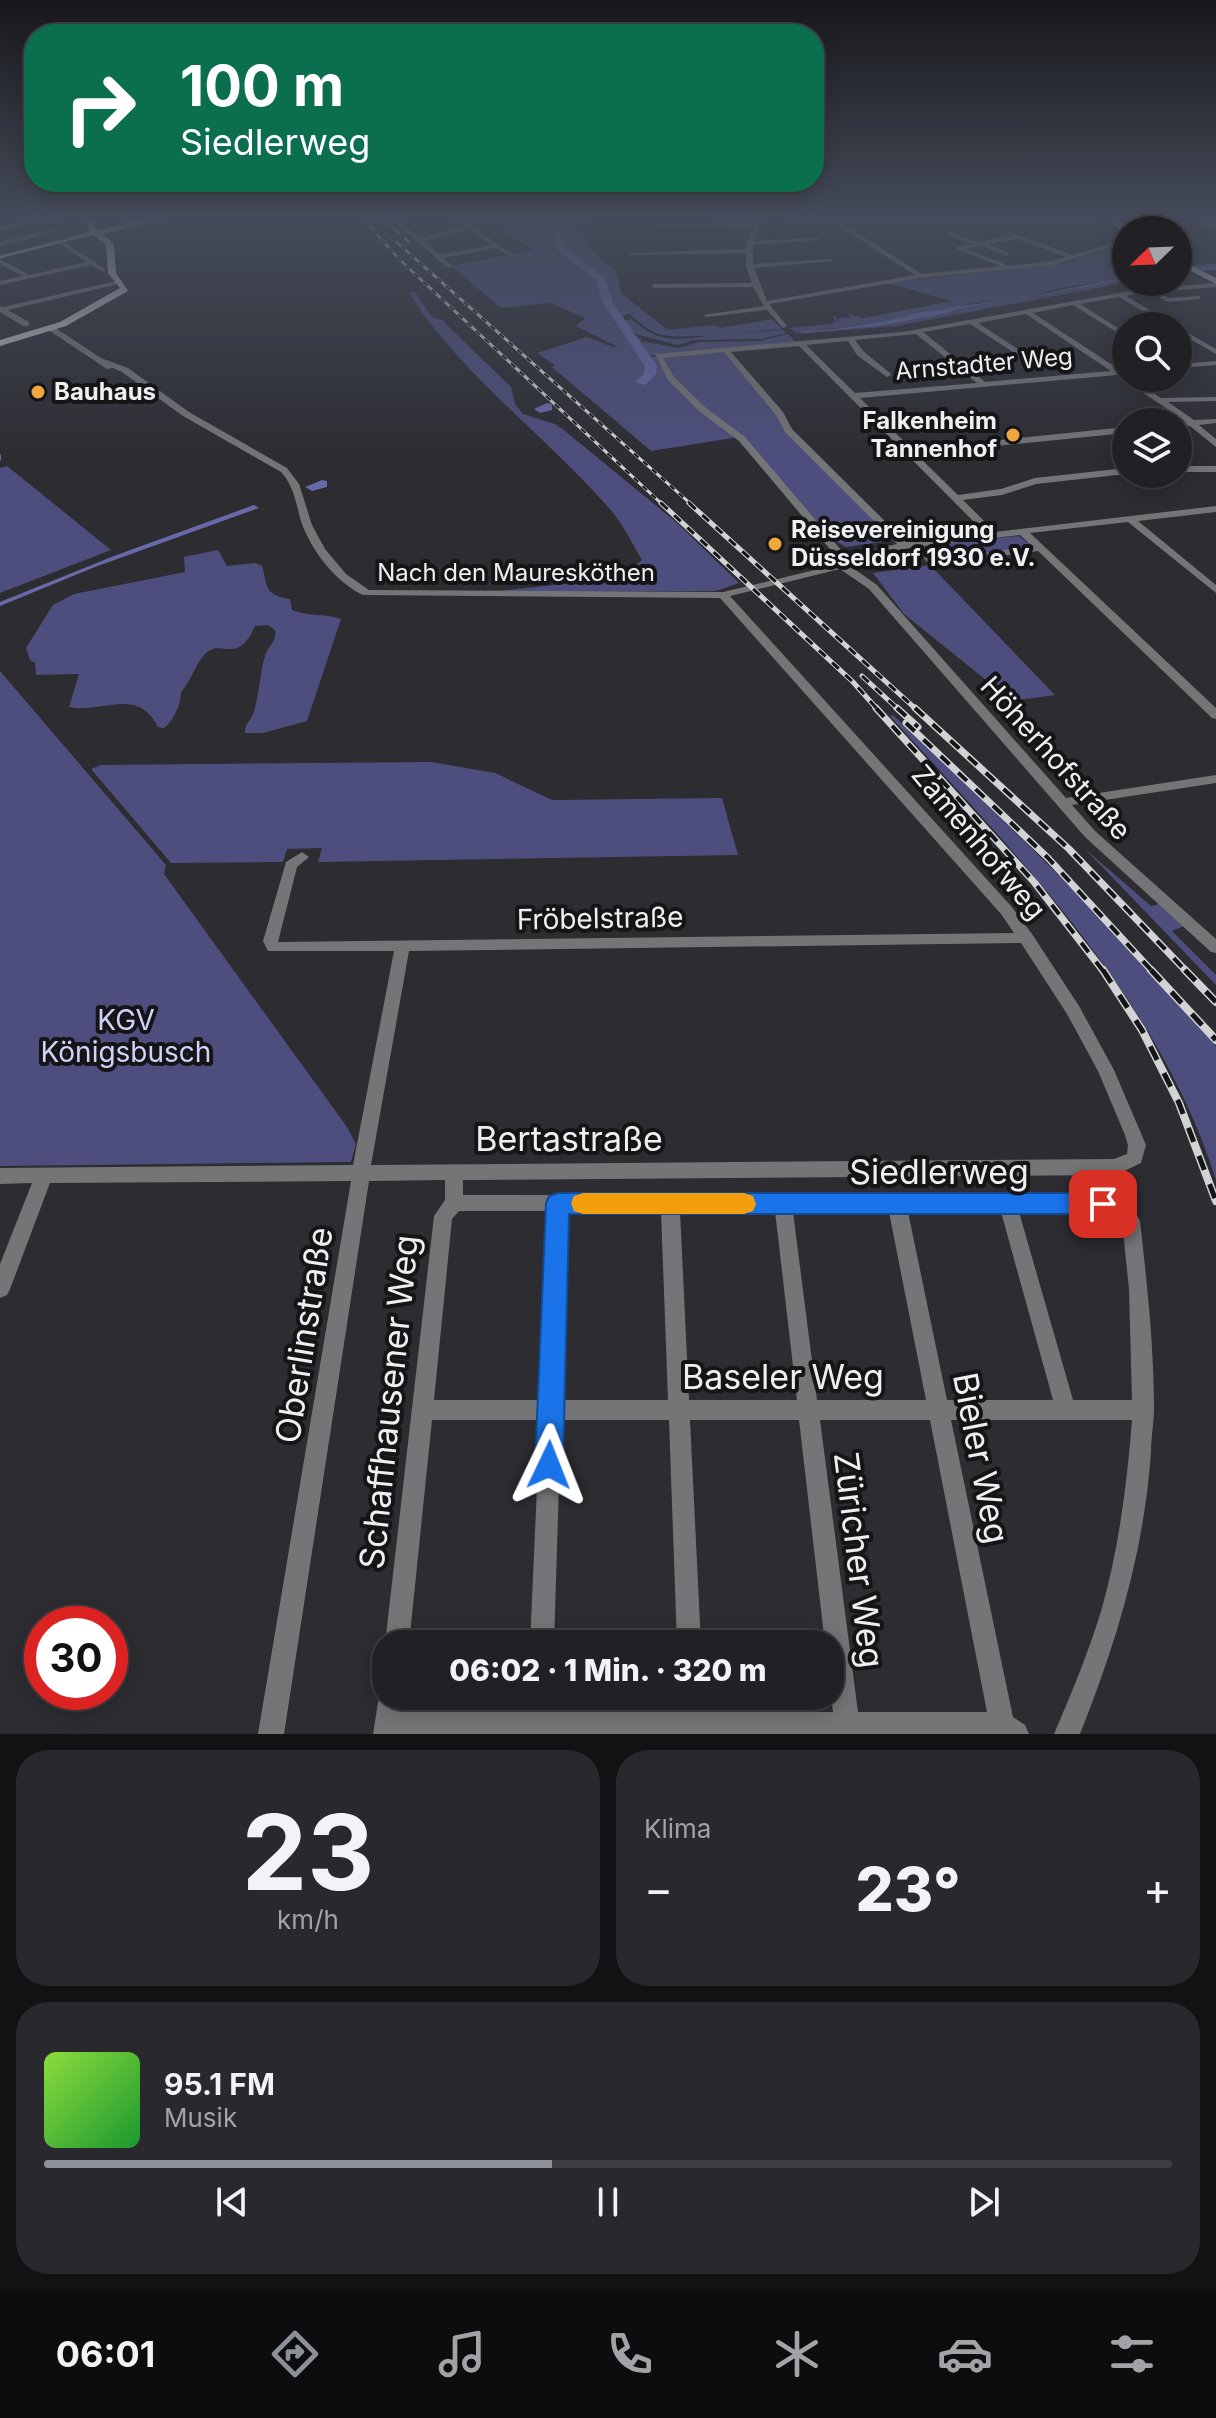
<!DOCTYPE html>
<html lang="de">
<head>
<meta charset="utf-8">
<style>
	:root { --surface:#212125; --page:#29292d; --text:#f1f3f6; --muted:#a2a3a7; --line:#3e3e42; --accent:#8c9099 }
	body { margin:0; font-family:Inter,sans-serif; background:var(--page); color:var(--text); height:100vh; display:flex; flex-direction:column; font-size:30px; white-space:nowrap }
	* { box-sizing:border-box; margin:0 }
	p { font-size:26px; color:var(--muted) }
	.icon { flex:none; width:44px; height:44px; fill:none; stroke:currentColor; stroke-width:2; stroke-linecap:round; stroke-linejoin:round }
	.map { position:relative; height:1734px; overflow:hidden }
	.drawer { display:flex; flex-direction:column; gap:16px; padding:16px; background:#121214; flex:1 }
	.drawer>* { flex:none }
	.banner { position:absolute; left:24px; top:24px; width:800px; height:168px; border-radius:32px; box-shadow:0 4px 20px #0003,0 0 0 2px var(--line); background:#0b6e4f; color:#fff; overflow:hidden }
	.needle { width:52px; rotate:247deg }
	.fabs { position:absolute; left:1112px; top:216px; display:grid; gap:16px }
	.fabs a { display:grid; place-items:center; width:80px; height:80px; border-radius:50%; background:var(--surface); box-shadow:0 4px 20px #0003,0 0 0 2px var(--line); font-size:40px }
	.speed { position:absolute; left:24px; top:1606px; display:flex; gap:16px; font-size:40px; font-weight:700; text-align:center }
	.speed>* { display:grid; place-content:center; width:104px; height:104px; border-radius:50%; background:var(--surface); box-shadow:0 4px 20px #0003,0 0 0 2px var(--line); line-height:1 }
	.speed .limit { border:12px solid #d22; background:#fff; color:#111 }
	.pin { position:absolute; display:grid; place-items:center; width:68px; height:68px; color:#fff; margin:-34px; border-radius:16px; box-shadow:0 4px 12px #0006 }
	.me { position:absolute; width:88px; margin:-44px; rotate:2deg; stroke-linejoin:round; filter:drop-shadow(0 0 6px #0008) }
	.turn { display:flex; align-items:center; gap:28px; height:168px; padding:0 24px; font-size:36px }
	.turn .icon { width:104px; height:104px; stroke-width:2.5 }
	.turn b { display:block; font-size:56px; line-height:68px }
	.big { font-size:60px; font-weight:800; line-height:1.1 }
	.drawer .widget { flex:1; display:flex; flex-direction:column; justify-content:center; gap:12px; min-width:0; padding:0 28px; border-radius:32px; background:var(--page) }
	.drawer .dial { align-items:center; gap:0 }
	.dial b { font-size:104px; line-height:1 }
	.song { display:flex; align-items:center; gap:24px }
	.cover { width:96px; height:96px; border-radius:12px; background:linear-gradient(135deg,hsl(90 70% 55%),hsl(130 70% 35%)) }
	.played { height:8px; border-radius:4px; background:linear-gradient(90deg,var(--accent) 45%,var(--line) 45%) }
	.keys { display:flex; justify-content:space-around; direction:ltr }
	.heat { display:flex; justify-content:space-between; align-items:center; font-size:44px; direction:ltr }
	.drawer .tiles { flex:1; display:grid; gap:16px; grid-template-columns:1fr 1fr }
	.widget:last-child { grid-column:span 2 }
	.trip { position:absolute; left:372px; top:1630px; width:472px; height:80px; border-radius:32px; background:var(--surface); box-shadow:0 4px 20px #0003,0 0 0 2px var(--line); font-weight:800; line-height:80px; text-align:center }
	.menu { display:flex; height:128px; justify-content:space-around; align-items:center; background:#0d0d0f; color:var(--muted) }
	.menu .icon { width:56px; height:56px }
	.menu .on { color:var(--accent) }
	.menu b { font-size:36px; color:var(--text) }
	.map>svg:first-child { display:block }
	.green { fill:#4d4e7d }
	.water { fill:#6869a9 }
	.lines { fill:none; stroke-linecap:round; stroke-linejoin:round }
	.stream { stroke:#6869a9; stroke-width:2 }
	.river { fill:#6869a9; fill-rule:evenodd }
	.minor { fill:#747577; fill-rule:evenodd }
	.major { fill:#bcbdc1; fill-rule:evenodd }
	.tram { stroke:#d2d3d5; stroke-width:2 }
	.rail-far3-casing { stroke:#d2d3d5; stroke-width:3 }
	.rail-far2-casing { stroke:#d2d3d5; stroke-width:5 }
	.rail-far1-casing { stroke:#d2d3d5; stroke-width:7 }
	.rail-casing { stroke:#d2d3d5; stroke-width:8 }
	.rail-far3 { stroke:#151517; stroke-width:2; stroke-dasharray:6; stroke-linecap:butt }
	.rail-far2 { stroke:#151517; stroke-width:3; stroke-dasharray:9; stroke-linecap:butt }
	.rail-far1 { stroke:#151517; stroke-width:4; stroke-dasharray:12; stroke-linecap:butt }
	.rail { stroke:#151517; stroke-width:5; stroke-dasharray:15; stroke-linecap:butt }
	.route { fill:#1a73e8; stroke:#114b97; stroke-width:2 }
	.slow { fill:#f59e0b }
	.poi-dot { fill:#efa73e; stroke:#151517; stroke-width:3 }
	.labels { text-anchor:middle; stroke-width:8; stroke-linejoin:round; paint-order:stroke }
	.far-street-label { font-size:24px; fill:#eeeff1; stroke:#151517 }
	.far-poi-label { font-size:24px; font-weight:bold; fill:#eeeff1; stroke:#151517; text-anchor:start }
	.street-label { font-size:28px; fill:#eeeff1; stroke:#151517 }
	.park-label { font-size:28px; fill:#d0d2f8; stroke:#151517 }
	.near-street-label { font-size:34px; fill:#eeeff1; stroke:#151517 }
</style>
</head>
<body>
<div class="map">
<svg width="1216" height="1734" viewBox="0 0 1216 1734">
	<rect width="100%" height="100%" fill="#2c2c31"/>
	<g class="green">
		<path d="M484,218H582L592,224L578,227L586,245L616,272L622,294L668,330L714,325L720,328L772,319L782,329L726,334L783,330L786,333L761,339L694,340L678,345L635,334L623,321L631,319C656,342 675,341 707,336C667,335 660,343 629,313L621,318L601,280L606,301L617,321L614,323H619L641,358L716,351L647,356L633,336L642,339L640,341L679,348L698,342L760,341L788,334L795,342L723,349L775,410L787,432L895,540L846,547L824,535L739,437L651,451L552,367L555,365L537,353L587,337L615,348L616,346L576,326L585,318L551,303L501,308L452,266L533,250L493,224H470Z"/>
		<path d="M1126,244V277L1123,279L1060,288L1027,297L967,304L944,312L919,313L879,324L796,332L789,328L831,324L836,321L832,316L837,318L838,324L839,318L851,317L845,313L863,318L952,301L887,283L1075,262L1073,260Z"/>
		<path d="M1123,280L1128,282L896,326L795,334L882,326L949,313L956,309Z"/>
		<path d="M415,292L432,317L442,320L511,387L515,404L523,414L555,424L565,431L676,522L739,583L716,591L490,592L618,578L642,560C632,543 622,523 609,508C544,434 463,377 409,293Z"/>
		<path d="M7,466L111,550L0,593V468Z"/>
		<path d="M1019,536L1033,547L941,561L925,545Z"/>
		<path d="M218,550L227,566L255,563L262,566C268,587 264,595 290,599L292,610C309,617 325,613 341,619L307,721L263,733H245C245,724 248,724 252,716C259,702 260,668 266,653C270,644 277,641 275,630L268,625L255,626C237,667 221,637 205,654C195,665 191,681 181,692C182,702 173,722 164,728L158,727C137,686 103,714 69,707L79,674L36,675L35,663L30,660L26,648L53,605L74,594L185,572L184,557Z"/>
		<path d="M930,565L1055,695L1012,701L904,614L873,573Z"/>
		<path d="M0,671L166,865L164,874L347,1127L356,1144L351,1162L0,1166Z"/>
		<path d="M893,715C1004,822 1118,927 1216,1046V1180C1158,996 1017,856 890,716Z"/>
		<path d="M431,762L495,773L552,800L722,798L738,855L318,862L322,848L287,849L283,862L171,863L91,769L101,765Z"/>
		<path d="M1085,849L1151,906L1159,904L1184,926L1172,931L1216,975V985Z"/>
	</g>
	<g class="water">
		<path d="M1126,277V280L956,309L949,313L880,326L805,333L793,332C835,330 877,325 917,313C930,310 941,312 953,307L1027,297Z"/>
		<path d="M254,505L259,508L95,567L0,606V602L114,556Z"/>
	</g>
	<g class="lines">
		<path class="stream" d="M0,455V460"/>
		<g class="river">
			<path d="M540,218H551L559,224L564,247L605,277L613,303L657,366L656,374L645,385L635,382L644,373L645,366L603,303L596,280L556,250L552,227Z"/>
			<path d="M1216,264V270L1178,272V266Z"/>
			<path d="M547,403L552,404V410L540,413L534,409Z"/>
			<path d="M322,480L327,481V487L312,491L305,487Z"/>
		</g>
		<g class="minor">
			<path d="M46,218H61L0,231V227Z"/>
			<path d="M390,218H397L420,238L465,226L453,218H461L514,255L509,256L496,248L443,258L453,267L448,268ZM468,229L492,245L440,255L423,241Z"/>
			<path d="M757,218L763,219L753,241L817,238L820,240L753,245V264L830,259L833,261L754,268L767,301L915,275L831,221L785,218L945,221L1102,218L945,225L839,221L922,274L1001,266L956,249V247L971,244L946,234L948,231L978,242L1010,236L1006,234L1009,232L1073,255L1126,239V243L1053,265L921,278L769,304L787,326L783,328L767,310L706,317L703,315L764,306L753,287L654,288L651,286L654,284L752,283L746,266V253L631,255L628,253L746,249V243L753,227L607,226L755,223ZM1017,239L1066,257L1052,261L1006,266L1005,264L965,249L981,246L1007,256L1009,253L988,244Z"/>
			<path d="M1199,218H1205L1204,221L1216,226V230L1199,223Z"/>
			<path d="M52,229L54,232L0,246V242Z"/>
			<path d="M95,230L97,233L64,242L105,269V271H101L91,265L0,285V281L22,276L0,264V259L29,275L86,262L59,243L0,259V255Z"/>
			<path d="M121,280L123,283L8,310L29,322V326H23L0,312V306L3,307Z"/>
			<path d="M1216,283V287L1158,292L1169,298L1201,296L1199,299L1168,302L1149,292L1126,296L1177,326H1168L1119,297L1080,304L1126,333V338L1073,305L1033,313L1120,370H1126V378H1132L1161,398L1216,397V401L1168,402L1194,420L1216,419V423L1199,425L1216,439V447L1190,426L1178,427V422H1176L1185,421L1117,375L860,398L912,449L1126,427V433L916,454L958,495L1001,489L1035,478L1126,468V474L1036,484L1002,495L963,500L995,532L1216,506V512L1138,521L1216,585V593L1128,522L1030,533L1216,708V719L1212,718L1038,551L939,565L927,562L915,547L872,555L850,566L877,585L1066,798L1216,775V783L1072,805L1095,831L1216,939V953L1211,952L1085,837L869,589L840,569L730,596L1011,906L1032,934L1079,1006L1114,1070L1146,1145L1141,1163L1116,1175L463,1180V1195L1103,1196C1121,1200 1132,1204 1140,1221C1147,1283 1154,1347 1154,1409C1154,1422 1151,1438 1151,1452C1144,1552 1117,1641 1080,1734H1054C1072,1692 1089,1651 1102,1608C1119,1547 1127,1484 1132,1420H951L1013,1717L1025,1725L1029,1734H373L379,1696L382,1687L386,1686V1696H403L401,1712H528L529,1696H553V1712H679V1696H703L704,1712H833L830,1687V1644H825L799,1420H690L701,1644H677L669,1420H561L554,1644H530L540,1420H432L409,1644H386V1646L385,1644L434,1216L445,1200V1180L369,1181L284,1734H258L351,1181L50,1183L10,1289L7,1295L0,1298V1264L32,1183L0,1184V1168L353,1165L394,951H268L263,941L286,862L302,852L309,857L297,867L278,942L1014,933L1001,914L720,598L363,595C336,582 313,553 302,524C296,506 295,487 281,472L183,416L122,372L113,368L107,369L47,329L54,327L101,358L128,368L189,412L287,468L299,484L312,525L325,549L346,574L369,590L723,592L827,567L840,561L739,441L700,412L668,380L655,354L902,332L1142,289ZM1026,314L1111,371L985,382L923,332L970,324L1019,356L1023,354L1022,352L978,323ZM916,334L977,383L855,393L806,345L848,341L857,355L887,377L891,375L890,373L863,351L855,340ZM799,346L985,533L906,542L792,429L783,412L731,352ZM724,352L776,415L785,432L897,544L865,551L848,558L745,437L706,408L674,377L663,358ZM1020,535L1032,546L939,559L935,558L924,546ZM1021,943L1067,1014L1098,1071L1125,1135L1128,1145L1127,1154L1114,1159L371,1165L409,951ZM459,1211H549L540,1400H434L452,1219ZM567,1211H661L668,1400H561ZM680,1211H775L797,1400H689ZM793,1212H889L926,1400H817ZM908,1212H1001L1053,1400H947ZM1019,1212H1103L1114,1214L1122,1222L1129,1289L1132,1400H1073ZM820,1420H930L987,1712H858Z"/>
			<path d="M1178,327L1216,349V354L1178,332Z"/>
			<path d="M1216,361V365L1178,368V364Z"/>
			<rect x="1178" y="466" width="38" height="6"/>
		</g>
		<g class="major">
			<path d="M84,218H91L98,230L152,218H167L103,234L114,244L116,273L128,291L66,326L0,346V340L60,322L120,288L108,273L106,245L90,232Z"/>
			<path d="M1107,218H1115L1129,230L1123,233Z"/>
			<path d="M1178,259L1216,278V284L1178,264Z"/>
		</g>
		<path class="tram" d="M0,257L156,218"/>
		<g class="rail-far3-casing">
			<g id="rail-far3">
				<path d="M382,218L409,242"/>
				<path d="M365,221L400,260L663,505"/>
				<path d="M392,238L692,505"/>
			</g>
		</g>
		<g class="rail-far2-casing">
			<g id="rail-far2">
				<path d="M661,503L853,682L878,710"/>
				<path d="M689,503L917,710"/>
				<path d="M862,676L899,710"/>
			</g>
		</g>
		<g class="rail-far1-casing">
			<g id="rail-far1">
				<path d="M876,708L1034,882L1104,972"/>
				<path d="M897,708L918,727"/>
				<path d="M915,708L1069,849L1187,972"/>
				<path d="M906,723L1048,858L1153,972"/>
			</g>
		</g>
		<g class="rail-casing">
			<g id="rail">
				<path d="M1103,970L1142,1030L1179,1103L1216,1201"/>
				<path d="M1151,970L1216,1040"/>
				<path d="M1185,970L1216,1002"/>
			</g>
		</g>
		<use href="#rail-far3" class="rail-far3"/>
		<use href="#rail-far2" class="rail-far2"/>
		<use href="#rail-far1" class="rail-far1"/>
		<use href="#rail" class="rail"/>
	</g>
	<linearGradient id="sky" x2="0" y2="1"><stop stop-color="#18181b"/><stop offset="0.47" stop-color="#454b5a"/><stop offset="1" stop-color="#454b5a" stop-opacity="0"/></linearGradient>
	<rect width="1216" height="461" fill="url(#sky)"/>
	<path class="route" d="M558,1193H1103L1112,1196L1115,1204L1112,1211L1103,1214H569L563,1465L559,1475L549,1479L539,1475L535,1465L546,1203L549,1196Z"/>
	<path class="slow" d="M583,1193H744L753,1196L756,1204L753,1211L744,1214H583L574,1211L571,1203L574,1196Z"/>
	<g class="poi-dot">
		<circle cx="38" cy="392" r="8"/>
		<circle cx="1013" cy="435" r="8"/>
		<circle cx="775" cy="544" r="8"/>
	</g>
	<g class="labels">
		<g class="far-street-label">
			<text transform="translate(984 364) rotate(-5)" y="8">Arnstadter Weg</text>
			<text x="516" y="581">Nach den Mauresköthen</text>
		</g>
		<g class="far-poi-label">
			<text x="54" y="400">Bauhaus</text>
			<text x="997" y="429" text-anchor="end">Falkenheim<tspan x="997" dy="28">Tannenhof</tspan></text>
			<text x="791" y="538">Reisevereinigung<tspan x="791" dy="28">Düsseldorf 1930 e.V.</tspan></text>
		</g>
		<g class="street-label">
			<text transform="translate(1056 758) rotate(48)" y="10">Höherhofstraße</text>
			<text transform="translate(979 842) rotate(50)" y="10">Zamenhofweg</text>
			<text transform="translate(600 918) rotate(-1)" y="10">Fröbelstraße</text>
		</g>
		<g class="park-label">
			<text x="126" y="1030">KGV<tspan x="126" dy="32">Königsbusch</tspan></text>
		</g>
		<g class="near-street-label">
			<text x="569" y="1151">Bertastraße</text>
			<text x="939" y="1184">Siedlerweg</text>
			<text transform="translate(304 1335) rotate(-81)" y="12">Oberlinstraße</text>
			<text x="783" y="1389">Baseler Weg</text>
			<text transform="translate(389 1402) rotate(-84)" y="12">Schaffhausener Weg</text>
			<text transform="translate(981 1458) rotate(79)" y="12">Bieler Weg</text>
			<text transform="translate(859 1560) rotate(83)" y="12">Züricher Weg</text>
		</g>
	</g>
</svg>
<div class="fabs">
<a><svg class="needle" viewBox="-14 -14 28 28"><path d="M0-13l5 13h-10z" fill="#e53935"/><path d="M0 13l5-13h-10z" fill="#a2a3a7"/></svg></a>
<a><svg class="icon" aria-label="search" viewBox="0 0 24 24"><circle cx="10" cy="10" r="6"/><path d="M15 15l6 6"/></svg></a>
<a><svg class="icon" aria-label="layers" viewBox="0 0 24 24"><path d="M12 4l9 5-9 5-9-5zM3 14l9 5 9-5"/></svg></a>
</div>
<div class="speed"><div class="limit">30</div></div>
<div class="pin" style="left:1103px;top:1204px;background:#d93025"><svg class="icon" aria-label="arrive" viewBox="0 0 24 24"><path d="M6 21V4h12l-3 4 3 4H6"/></svg></div>
<svg class="me" style="left:549px;top:1465px" viewBox="-20 -20 40 40"><path d="M0-17L14 15 0 8-14 15z" fill="#1a73e8" stroke="#fff" stroke-width="4"/></svg>
<div class="trip">06:02 · 1 Min. · 320 m</div>
<div class="banner">
<div class="turn"><svg class="icon" aria-label="right" viewBox="0 0 24 24"><path d="M7 20v-9h11M14 6l5 5-5 5"/></svg><div><b>100 m</b>Siedlerweg</div></div>
</div>
</div>
<section class="drawer">
<div class="tiles">
<div class="widget dial"><b>23</b><p>km/h</p></div>
<div class="widget"><p>Klima</p>
<div class="heat"><a>−</a><b class="big">23°</b><a>+</a></div>
</div>
<div class="widget">
<div class="song"><i class="cover"></i><div><b>95.1 FM</b><p>Musik</p></div></div>
<div class="played"></div>
<div class="keys"><svg class="icon" aria-label="previous" viewBox="0 0 24 24"><path d="M18 5L8 12l10 7zM5 5v14"/></svg><svg class="icon" aria-label="pause" viewBox="0 0 24 24"><path d="M8 5v14M16 5v14"/></svg><svg class="icon" aria-label="next" viewBox="0 0 24 24"><path d="M6 5l10 7-10 7zM19 5v14"/></svg></div>
</div>
</div>
</section>
<nav class="menu">
<b>06:01</b>
<svg class="icon on" aria-label="directions" viewBox="0 0 24 24"><path d="M12 3l9 9-9 9-9-9zM9 14v-3h6M13 9l2 2-2 2"/></svg>
<svg class="icon" aria-label="music" viewBox="0 0 24 24"><path d="M9 18V5l10-2v13"/><circle cx="6" cy="18" r="3"/><circle cx="16" cy="16" r="3"/></svg>
<svg class="icon" aria-label="phone" viewBox="0 0 24 24"><path d="M5 4h4l2 5-3 2q2 4 5 5l2-3 5 2v4C11 20 4 13 5 4z"/></svg>
<svg class="icon" aria-label="climate" viewBox="0 0 24 24"><path d="M12 3v18M4 7l16 10M4 17L20 7"/></svg>
<svg class="icon" aria-label="car" viewBox="0 0 24 24"><path d="M5 17H2v-5l4-1 3-4h7l3 4 3 1v5h-3M9 17h6M6 11h13"/><circle cx="7" cy="17" r="2"/><circle cx="17" cy="17" r="2"/></svg>
<svg class="icon" aria-label="filters" viewBox="0 0 24 24"><path d="M4 7h16M4 17h16"/><circle cx="9" cy="7" r="2"/><circle cx="15" cy="17" r="2"/></svg>
</nav>
</body>
</html>
